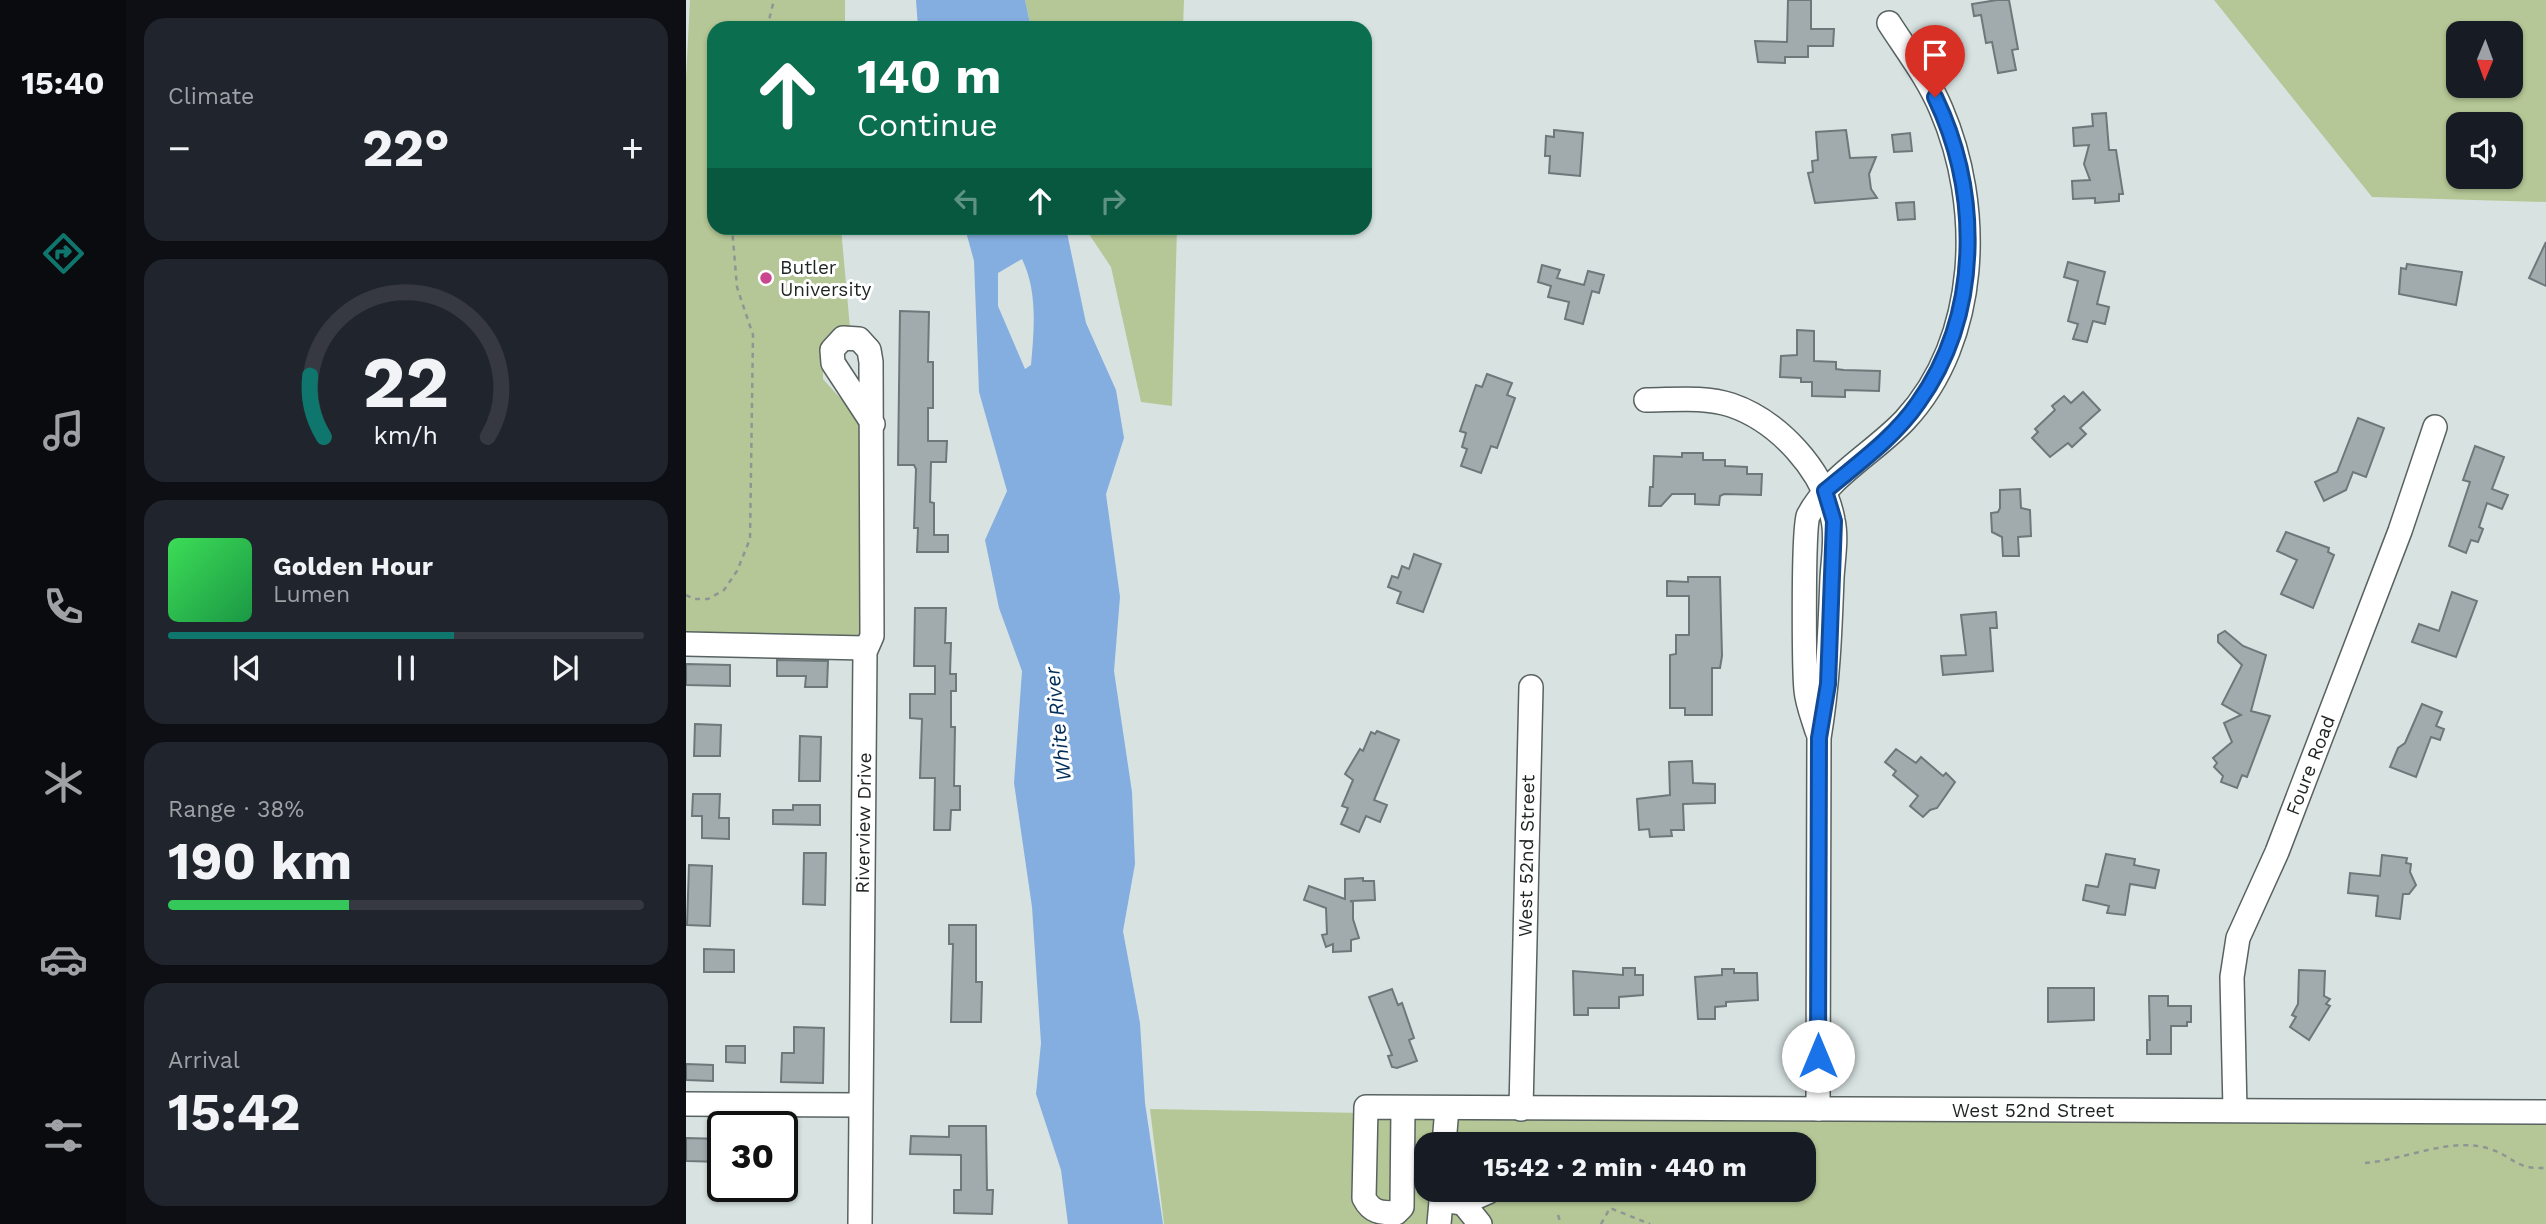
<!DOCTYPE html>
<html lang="en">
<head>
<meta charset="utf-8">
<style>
	:root { --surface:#171b24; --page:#20242c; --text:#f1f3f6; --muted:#9ea1a6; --line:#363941; --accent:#0f766e }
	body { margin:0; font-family:"Work Sans",sans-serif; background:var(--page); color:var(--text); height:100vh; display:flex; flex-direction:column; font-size:26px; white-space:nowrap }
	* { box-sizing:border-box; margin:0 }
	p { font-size:23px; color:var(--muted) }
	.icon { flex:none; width:38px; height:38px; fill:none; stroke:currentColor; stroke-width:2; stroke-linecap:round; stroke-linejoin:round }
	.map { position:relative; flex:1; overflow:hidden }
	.panel { display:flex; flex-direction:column; gap:18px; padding:18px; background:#0d0f14; width:560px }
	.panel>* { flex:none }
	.guide { position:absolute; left:21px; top:21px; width:665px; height:214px; border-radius:21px; box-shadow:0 2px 5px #0004; background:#0b6e4f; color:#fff; overflow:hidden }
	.needle { width:46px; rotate:181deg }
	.buttons { position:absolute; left:1760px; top:21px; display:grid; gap:14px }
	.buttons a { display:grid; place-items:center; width:77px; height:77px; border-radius:14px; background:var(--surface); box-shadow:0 2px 5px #0004; font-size:35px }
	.speed { position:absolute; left:21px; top:1111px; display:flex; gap:14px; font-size:35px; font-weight:700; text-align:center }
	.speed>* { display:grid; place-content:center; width:91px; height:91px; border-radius:50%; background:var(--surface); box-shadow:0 2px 5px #0004; line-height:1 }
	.speed .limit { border:4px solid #111; border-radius:10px; background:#fff; color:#111 }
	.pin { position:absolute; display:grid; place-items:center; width:60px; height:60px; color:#fff; margin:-72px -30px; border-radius:50% 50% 50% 0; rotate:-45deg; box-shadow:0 0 7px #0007 }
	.pin .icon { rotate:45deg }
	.me { position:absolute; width:77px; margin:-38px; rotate:0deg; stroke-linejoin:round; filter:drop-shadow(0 0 5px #0008) }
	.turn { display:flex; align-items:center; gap:24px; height:147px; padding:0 35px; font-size:32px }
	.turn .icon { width:91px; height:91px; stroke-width:2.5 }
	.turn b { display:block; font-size:49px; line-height:60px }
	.lanes { display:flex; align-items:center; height:66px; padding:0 35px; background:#0003; justify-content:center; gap:35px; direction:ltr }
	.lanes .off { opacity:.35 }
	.big { font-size:52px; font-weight:700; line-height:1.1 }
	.panel .tile { flex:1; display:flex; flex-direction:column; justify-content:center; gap:10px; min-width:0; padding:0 24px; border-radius:21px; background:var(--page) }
	.panel .dial { align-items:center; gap:0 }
	.dial svg { height:182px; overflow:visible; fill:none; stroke:var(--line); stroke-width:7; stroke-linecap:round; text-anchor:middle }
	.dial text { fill:var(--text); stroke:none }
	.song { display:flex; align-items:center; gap:21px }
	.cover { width:84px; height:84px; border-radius:10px; background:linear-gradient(135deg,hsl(130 70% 55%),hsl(140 70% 35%)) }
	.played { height:7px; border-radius:4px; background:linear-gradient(90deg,var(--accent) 60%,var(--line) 60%) }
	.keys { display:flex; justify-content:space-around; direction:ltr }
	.heat { display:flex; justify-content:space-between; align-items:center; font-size:38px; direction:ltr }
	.charge { height:10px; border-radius:5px; background:linear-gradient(90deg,#34c759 38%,var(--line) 0) }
	.trip { position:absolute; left:728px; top:1132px; width:402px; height:70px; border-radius:21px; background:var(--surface); box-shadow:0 2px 5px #0004; font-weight:700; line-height:70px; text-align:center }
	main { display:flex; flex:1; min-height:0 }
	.menu { display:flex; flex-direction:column; width:126px; justify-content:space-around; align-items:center; background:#090b0e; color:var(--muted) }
	.menu .icon { width:49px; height:49px }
	.menu .selected { color:var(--accent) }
	.menu b { font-size:32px; color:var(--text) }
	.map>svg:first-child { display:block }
	.green { fill:#b5c796; fill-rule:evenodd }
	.water { fill:#84aee0; fill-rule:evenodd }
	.building { fill:#a1abae; stroke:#6e777a; stroke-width:2 }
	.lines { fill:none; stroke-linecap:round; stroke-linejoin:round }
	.minor-casing { stroke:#586261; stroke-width:26 }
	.path { stroke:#8e9694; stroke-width:2.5; stroke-dasharray:5 5; stroke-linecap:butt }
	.minor { stroke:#fff; stroke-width:23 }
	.route-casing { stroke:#114b97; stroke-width:18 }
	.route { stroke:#1a73e8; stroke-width:12 }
	.poi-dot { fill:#ca478f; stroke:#fff; stroke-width:2.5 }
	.labels { text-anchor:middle; stroke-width:6; stroke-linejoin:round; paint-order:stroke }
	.poi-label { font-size:19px; fill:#1f2322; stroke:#fff; text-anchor:start }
	.street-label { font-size:19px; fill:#1f2322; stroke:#fff }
	.water-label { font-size:21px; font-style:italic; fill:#002d5a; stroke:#fff }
</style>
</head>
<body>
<main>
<nav class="menu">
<b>15:40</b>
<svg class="icon selected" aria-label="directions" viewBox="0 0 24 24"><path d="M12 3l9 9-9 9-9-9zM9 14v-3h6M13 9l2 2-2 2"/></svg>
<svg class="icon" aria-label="music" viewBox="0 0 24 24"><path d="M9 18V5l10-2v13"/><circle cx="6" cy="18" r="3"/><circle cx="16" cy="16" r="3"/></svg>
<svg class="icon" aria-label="phone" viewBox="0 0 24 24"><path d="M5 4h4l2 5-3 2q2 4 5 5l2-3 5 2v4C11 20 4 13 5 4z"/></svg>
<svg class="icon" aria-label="climate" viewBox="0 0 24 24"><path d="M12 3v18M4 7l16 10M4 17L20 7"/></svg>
<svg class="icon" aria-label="car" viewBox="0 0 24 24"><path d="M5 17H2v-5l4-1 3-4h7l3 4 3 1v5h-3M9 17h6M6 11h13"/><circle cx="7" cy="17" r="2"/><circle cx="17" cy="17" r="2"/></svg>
<svg class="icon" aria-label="filters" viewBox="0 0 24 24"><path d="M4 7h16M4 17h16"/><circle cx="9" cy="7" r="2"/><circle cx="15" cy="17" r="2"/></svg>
</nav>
<section class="panel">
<div class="tile"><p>Climate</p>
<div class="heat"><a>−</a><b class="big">22°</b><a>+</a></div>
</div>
<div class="tile dial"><svg viewBox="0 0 100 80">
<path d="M14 69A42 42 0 1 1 86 69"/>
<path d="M14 69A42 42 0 0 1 8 42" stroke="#0f766e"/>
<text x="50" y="56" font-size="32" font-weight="700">22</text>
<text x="50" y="72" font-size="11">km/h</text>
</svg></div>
<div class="tile">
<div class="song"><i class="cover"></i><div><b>Golden Hour</b><p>Lumen</p></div></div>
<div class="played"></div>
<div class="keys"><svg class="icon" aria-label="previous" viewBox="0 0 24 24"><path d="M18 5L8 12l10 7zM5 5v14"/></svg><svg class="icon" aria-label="pause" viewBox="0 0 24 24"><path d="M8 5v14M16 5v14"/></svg><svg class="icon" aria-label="next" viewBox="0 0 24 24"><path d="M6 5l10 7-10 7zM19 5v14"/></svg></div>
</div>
<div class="tile"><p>Range · 38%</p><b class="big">190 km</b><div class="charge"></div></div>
<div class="tile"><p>Arrival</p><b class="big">15:42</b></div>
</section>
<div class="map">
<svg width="1860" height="1224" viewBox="0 0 1860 1224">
	<rect width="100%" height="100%" fill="#d8e3e1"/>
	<g class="green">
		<path d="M4,0H159V28H28V228H155L164,328L147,330L137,348V379L183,430L179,644L0,639V77Z"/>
		<path d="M339,0H498L497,28H345Z"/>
		<path d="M1528,0H1860V202L1686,197ZM1825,33V86H1773V33ZM1773,124H1825V177H1773Z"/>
		<path d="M399,228H491L486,406L455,402L425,267Z"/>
		<path d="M464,1109L845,1116L1860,1121V1224H478ZM740,1144H1118V1190H740Z"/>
	</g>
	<g class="water">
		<path d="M230,0H339L345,28H232Z"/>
		<path d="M279,228H380L400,323L430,390L438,438L420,494L434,597L428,671L446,792L449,864L437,931L454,1023L459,1103L477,1224H382L375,1170L350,1094L355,1043L346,907L328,783L336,671L313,608L299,540L321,491L293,392L288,261ZM336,259C352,292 348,330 345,365L339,369L312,306V273Z"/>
	</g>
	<g class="building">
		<path d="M1102,0H1125V29H1148L1147,46H1122V57H1099V63L1072,62L1069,41L1101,42Z"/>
		<path d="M1311,0H1323L1332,49L1326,50L1330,70L1312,73L1306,42L1300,43L1295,15L1288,16L1286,4Z"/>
		<path d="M1420,113L1423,150H1430L1437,194H1433V201L1409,203V198L1387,199L1386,181L1404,180L1398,164L1403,145L1388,146L1387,128L1407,126L1406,114Z"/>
		<path d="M868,130L897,133L894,176L863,173L864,156H859L860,136L868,137Z"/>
		<path d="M1160,130L1164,158L1190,157L1183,174L1185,189L1191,198L1129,203L1122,173L1127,172L1126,161L1132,160L1130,132Z"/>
		<path d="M1224,133L1226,151L1208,152L1206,135Z"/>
		<path d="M1228,202L1229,219L1212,220L1210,203Z"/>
		<path d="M1860,242V286L1843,278Z"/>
		<path d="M1382,262L1419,272L1411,304L1423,307L1419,324L1407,321L1401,342L1387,339L1392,324L1382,321L1392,281L1378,277Z"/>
		<path d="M1721,264L1776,272L1770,305L1713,294L1715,268L1720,269Z"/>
		<path d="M856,265L874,270L871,278L898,285L902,271L918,275L913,293L906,291L897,324L879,319L883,302L862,297L865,286L852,282Z"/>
		<path d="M214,311L243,312L242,362H247V408H242V441H261L260,462H245L244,502L248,503V535H262V552H231L232,528H228L230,469L228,465H212Z"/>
		<path d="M1111,330L1128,331V361L1150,362V369L1158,370L1194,371L1193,391L1159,390V397L1126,396V382H1115V378L1094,377L1095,356L1111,355Z"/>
		<path d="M801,374L826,383L821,395L829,398L811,448L805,446L795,473L775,466L781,449L776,447L780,433L774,431L790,385L796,387Z"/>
		<path d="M1397,392L1414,410L1394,428L1400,434L1386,447L1382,443L1364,457L1346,438L1352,432L1349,429L1369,410L1366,406L1378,396L1385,403Z"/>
		<path d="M1672,418L1698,428L1680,477L1667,472L1660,490L1638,501L1629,482L1651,472Z"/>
		<path d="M1789,446L1818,457L1806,489L1822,495L1816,509L1801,503L1793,527L1797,529L1792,542L1785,540L1780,553L1763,546L1784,482L1777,480Z"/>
		<path d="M996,453H1017V460H1039V466L1061,467V474H1076L1075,495L1038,494L1034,496L1033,505L1009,504V494H986L975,506H963L964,487H967L968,456L996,457Z"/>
		<path d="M1334,489L1335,508L1344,510L1345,536L1332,537L1333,556H1317L1316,537L1306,532L1305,513L1312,512L1314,508V490Z"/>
		<path d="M1600,532L1643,548L1642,552L1648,555L1627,608L1595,594L1611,560L1591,551Z"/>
		<path d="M728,554L755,564L737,612L711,603L715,592L702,587L706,576L712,578L716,566L723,569Z"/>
		<path d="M1002,577H1034L1036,656L1034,668H1026V715H999V708H984V655L990,654V635H1003V596H981V581L1002,582Z"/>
		<path d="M1766,592L1791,601L1770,657L1726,642L1733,624L1753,631Z"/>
		<path d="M229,608H260L259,643H265L264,674H270V691H265V727H269L268,786H274V810H265L264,830H248L249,778H234L236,719L224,718V694H249V666H228Z"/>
		<path d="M1310,612L1311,628H1304L1307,671L1257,675L1255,656L1280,655L1275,615Z"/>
		<path d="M1539,631L1557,646L1580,655L1565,711L1584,716L1561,777L1556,775L1551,788L1535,782L1537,776L1528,767L1531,763L1527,758L1546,742L1538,723L1555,715L1536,704L1556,665L1532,642V635Z"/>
		<path d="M91,660L142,661L141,687H119L120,676H91Z"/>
		<path d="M0,664L44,665V686L0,685Z"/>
		<path d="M1736,704L1756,712L1750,726L1758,729L1754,740L1745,737L1730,777L1704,767L1712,748L1719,743Z"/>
		<path d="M9,724L35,725L34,756H8Z"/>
		<path d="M691,731L713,740L688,800L701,805L694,822L680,816L673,832L655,824L662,808L656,806L667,780L659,774L674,749L677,751L685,732L689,734Z"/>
		<path d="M114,736L135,737L134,781H113Z"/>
		<path d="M1210,749L1230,763L1235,757L1257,776L1260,773L1269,782L1251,808L1244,810L1237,817L1224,806L1232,796L1207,775L1210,771L1199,762Z"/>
		<path d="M1006,761L1007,783L1029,784V803L997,804L998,830H985L986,836L964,837L963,829L953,830L951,799L984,795L983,762Z"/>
		<path d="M7,794H34L33,818H43V839L16,838V816H6Z"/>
		<path d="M107,805H134V825L87,824V810H107Z"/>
		<path d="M118,853H140L139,905L117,904Z"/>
		<path d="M1420,854L1449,859L1448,865L1473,870L1469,888L1444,884L1439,915L1421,913L1423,906L1397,900L1400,885L1412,887Z"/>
		<path d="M1696,855L1721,858L1720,863L1725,864L1724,872L1730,885L1723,894H1717L1714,919L1690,916L1692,896L1662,893L1664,873L1694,876Z"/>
		<path d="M3,865L26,866L24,926L1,925Z"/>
		<path d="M677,878V881H688L689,900L664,901L667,902V919L673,938L665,940V951L647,952V944L640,947L636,935L641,934L640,908L618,900L623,886L659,899V879Z"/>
		<path d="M263,925H290V982H296L295,1022H265L267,944H263Z"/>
		<path d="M18,949L48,950V972H18Z"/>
		<path d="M937,968H949V975H957V995L933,997V1008H902V1015H888L887,971L937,975Z"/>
		<path d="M1036,969H1048V973H1071L1072,1000L1040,1002V1006L1029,1007V1019H1012L1009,977L1036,975Z"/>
		<path d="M1613,970L1639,971L1638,996L1644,999L1640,1004L1644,1006L1623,1040L1604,1027L1610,1017L1606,1015L1612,1004Z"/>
		<path d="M1362,988H1408V1020L1362,1022Z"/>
		<path d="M706,989L712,1005L716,1003L728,1038L723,1040L731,1061L711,1068L706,1067L702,1056L706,1055L683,997Z"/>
		<path d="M1463,996H1482V1006H1505V1022H1501V1026H1485V1054H1461V1040H1464Z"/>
		<path d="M108,1027L138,1028L137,1083L95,1082L96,1053H108Z"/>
		<path d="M40,1046H59V1063L40,1062Z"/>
		<path d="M0,1064L27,1065V1081L0,1080Z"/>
		<path d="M263,1126H300L301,1190H307L306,1214L268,1213V1190H275V1155L224,1154L225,1136L263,1137Z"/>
		<path d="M0,1138L37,1139V1162L0,1161Z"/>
	</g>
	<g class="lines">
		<g class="minor-casing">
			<g id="minor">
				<path d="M960,400C987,400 1018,396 1045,405C1092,421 1138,470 1147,520C1151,538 1147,560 1146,578C1144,632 1142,684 1133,738L1132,1109"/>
				<path d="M0,644L179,648"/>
				<path d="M1131,731C1127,718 1121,703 1120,690C1118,670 1117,525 1122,516C1143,476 1189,452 1219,420C1294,339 1297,206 1255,109C1242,78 1221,51 1203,23"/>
				<path d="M0,1104L174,1105"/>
				<path d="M717,1108L716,1207L710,1213C694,1213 685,1212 678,1198L680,1107L1860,1112"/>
				<path d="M835,1109L845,687"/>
				<path d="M1549,1110L1546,977L1552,938L1591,852L1714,531L1749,427"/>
				<path d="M758,1144L761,1108"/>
				<path d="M755,1200L777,1203L802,1192"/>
				<path d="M777,1203L794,1224"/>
				<path d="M174,1224L179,652L186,636L185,362L183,350L173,339L157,338L146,350L147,363L187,424"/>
				<path d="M753,1224L756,1190"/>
			</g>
		</g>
		<g class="path">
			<path d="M81,28L88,0"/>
			<path d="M0,595L8,599H22L38,590L51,571L64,539L67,335L51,287L46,228"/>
			<path d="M1679,1163C1718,1160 1766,1136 1804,1149C1829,1157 1827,1169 1860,1168"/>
			<path d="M872,1215L875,1224"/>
			<path d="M915,1224L924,1208L964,1224"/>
		</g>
		<use href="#minor" class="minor"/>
	</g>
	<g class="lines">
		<g class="route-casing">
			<path id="route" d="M1132,1056L1133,738L1142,684L1148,521L1139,491C1171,464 1208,438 1232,403C1295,315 1295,193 1249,97"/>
		</g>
		<use href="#route" class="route"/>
	</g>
	<circle class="poi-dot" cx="80" cy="278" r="7"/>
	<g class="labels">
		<g class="poi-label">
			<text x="94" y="274">Butler<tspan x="94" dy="22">University</tspan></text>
		</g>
		<g class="street-label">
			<text transform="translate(1624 765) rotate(-69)" y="7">Foure Road</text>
			<text transform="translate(177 823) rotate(-89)" y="7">Riverview Drive</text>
			<text transform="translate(840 856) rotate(-89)" y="7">West 52nd Street</text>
			<text x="1347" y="1117">West 52nd Street</text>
		</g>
		<g class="water-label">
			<text transform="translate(372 724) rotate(-96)" y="7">White River</text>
		</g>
	</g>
</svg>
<div class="buttons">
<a><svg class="needle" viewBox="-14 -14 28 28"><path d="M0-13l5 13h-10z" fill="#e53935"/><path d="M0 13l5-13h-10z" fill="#9ea1a6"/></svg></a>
<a><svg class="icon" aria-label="sound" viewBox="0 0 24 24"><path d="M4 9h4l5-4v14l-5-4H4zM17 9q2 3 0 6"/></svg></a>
</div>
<div class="speed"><div class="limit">30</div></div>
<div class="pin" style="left:1249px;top:97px;background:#d93025"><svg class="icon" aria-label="arrive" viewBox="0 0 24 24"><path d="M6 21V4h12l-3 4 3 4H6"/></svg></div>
<svg class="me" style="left:1132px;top:1056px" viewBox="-20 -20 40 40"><circle r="19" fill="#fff"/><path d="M0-13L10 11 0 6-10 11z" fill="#1a73e8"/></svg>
<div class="trip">15:42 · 2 min · 440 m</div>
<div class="guide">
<div class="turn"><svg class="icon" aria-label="ahead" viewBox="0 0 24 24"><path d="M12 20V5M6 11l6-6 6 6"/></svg><div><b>140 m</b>Continue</div></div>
<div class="lanes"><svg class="icon off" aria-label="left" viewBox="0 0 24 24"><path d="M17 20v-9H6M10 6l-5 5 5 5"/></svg><svg class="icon" aria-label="ahead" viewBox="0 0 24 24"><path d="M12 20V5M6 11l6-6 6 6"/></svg><svg class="icon off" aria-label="right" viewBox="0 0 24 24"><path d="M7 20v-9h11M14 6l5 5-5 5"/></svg></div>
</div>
</div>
</main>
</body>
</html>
